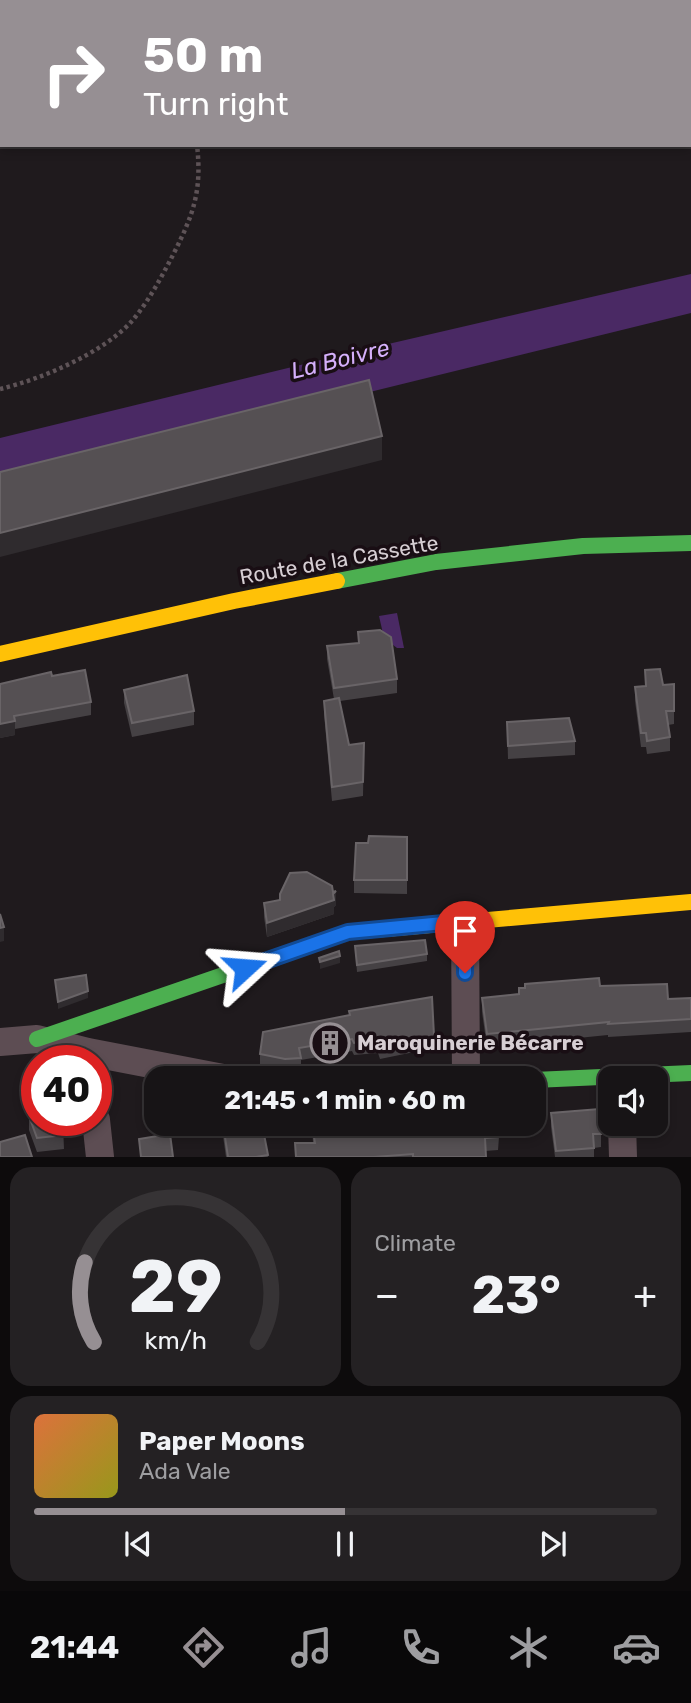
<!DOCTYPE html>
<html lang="en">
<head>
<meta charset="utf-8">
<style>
	:root { --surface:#171416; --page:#242123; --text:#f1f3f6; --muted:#9e9ea1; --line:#363335; --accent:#968f93 }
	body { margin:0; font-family:Rubik,sans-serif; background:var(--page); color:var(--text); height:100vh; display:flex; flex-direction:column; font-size:26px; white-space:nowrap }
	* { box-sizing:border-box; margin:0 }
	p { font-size:23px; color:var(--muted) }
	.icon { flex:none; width:38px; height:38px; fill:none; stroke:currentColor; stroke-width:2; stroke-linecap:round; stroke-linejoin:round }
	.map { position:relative; height:1157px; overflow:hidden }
	.details { display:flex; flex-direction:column; gap:10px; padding:10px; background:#0d0b0c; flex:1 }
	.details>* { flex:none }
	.banner { position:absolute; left:0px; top:0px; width:691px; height:147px; box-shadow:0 4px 10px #0003,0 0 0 2px var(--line); background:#968f93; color:#fff; overflow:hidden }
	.tools { position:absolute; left:598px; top:1066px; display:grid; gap:14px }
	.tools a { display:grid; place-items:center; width:70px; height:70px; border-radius:14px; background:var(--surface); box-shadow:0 4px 10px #0003,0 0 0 2px var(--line); font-size:35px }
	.speed { position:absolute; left:21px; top:1045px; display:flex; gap:14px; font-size:35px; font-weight:700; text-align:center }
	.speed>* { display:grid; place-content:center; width:91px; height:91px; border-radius:50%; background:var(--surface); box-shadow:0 4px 10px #0003,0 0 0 2px var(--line); line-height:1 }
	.speed .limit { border:10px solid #d22; background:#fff; color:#111 }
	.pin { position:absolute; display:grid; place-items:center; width:60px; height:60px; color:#fff; margin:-72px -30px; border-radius:50% 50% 50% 0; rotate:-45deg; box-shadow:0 0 7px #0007 }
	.pin .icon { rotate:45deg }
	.me { position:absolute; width:77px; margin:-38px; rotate:71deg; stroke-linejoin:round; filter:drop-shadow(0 0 5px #0008) }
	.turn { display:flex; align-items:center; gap:24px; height:147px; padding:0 28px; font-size:32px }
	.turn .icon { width:91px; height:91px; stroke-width:2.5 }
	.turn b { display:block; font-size:49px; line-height:60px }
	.big { font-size:52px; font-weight:700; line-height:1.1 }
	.details .tile { flex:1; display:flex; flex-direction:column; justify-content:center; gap:10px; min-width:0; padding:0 24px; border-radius:21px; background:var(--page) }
	.details .dial { align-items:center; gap:0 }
	.dial svg { height:182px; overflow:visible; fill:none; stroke:var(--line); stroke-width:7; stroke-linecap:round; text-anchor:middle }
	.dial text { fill:var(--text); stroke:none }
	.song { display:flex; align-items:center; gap:21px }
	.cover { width:84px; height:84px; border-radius:10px; background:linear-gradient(135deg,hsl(20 70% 55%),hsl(60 70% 35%)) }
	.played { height:7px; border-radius:4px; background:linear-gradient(90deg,var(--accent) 50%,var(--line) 50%) }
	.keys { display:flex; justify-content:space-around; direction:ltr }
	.heat { display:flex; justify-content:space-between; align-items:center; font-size:38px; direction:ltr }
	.details .tiles { flex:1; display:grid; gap:10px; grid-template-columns:1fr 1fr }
	.tile:last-child { grid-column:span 2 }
	.trip { position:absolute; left:144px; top:1066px; width:402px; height:70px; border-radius:21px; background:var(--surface); box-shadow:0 4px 10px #0003,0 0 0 2px var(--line); font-weight:700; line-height:70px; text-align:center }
	.menu { display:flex; height:112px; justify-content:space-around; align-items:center; background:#090809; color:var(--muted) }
	.menu .icon { width:49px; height:49px }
	.menu .active { color:var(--accent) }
	.menu b { font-size:32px; color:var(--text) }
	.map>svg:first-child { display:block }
	.water { fill:#4a2964 }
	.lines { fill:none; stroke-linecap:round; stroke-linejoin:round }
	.path { stroke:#5e5357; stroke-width:4.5; stroke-dasharray:3.5 3.5; stroke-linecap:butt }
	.street { stroke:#5d4d53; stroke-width:28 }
	.fast { stroke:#4caf50; stroke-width:16 }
	.slow { stroke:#ffc107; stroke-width:16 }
	.wall { fill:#454144 }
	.shaded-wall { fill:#2f2b2e }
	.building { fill:#555053; stroke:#696467; stroke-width:2 }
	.route-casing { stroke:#114b97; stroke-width:18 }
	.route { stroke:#1a73e8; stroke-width:12 }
	.labels { text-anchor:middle; stroke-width:7; stroke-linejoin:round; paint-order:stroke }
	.street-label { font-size:21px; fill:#d6ced3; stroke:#190e14 }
	.poi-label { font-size:21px; font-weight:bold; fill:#d6ced3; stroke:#190e14; text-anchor:start }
	.water-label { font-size:23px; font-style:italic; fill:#d5affb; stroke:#190e14 }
</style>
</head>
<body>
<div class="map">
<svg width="691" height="1157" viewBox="0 0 691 1157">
	<rect width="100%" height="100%" fill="#1f1a1d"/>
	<g class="water">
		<path d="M691,274V313L0,483V438L358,351Z"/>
		<path d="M397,613L404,648H397L384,638L379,616Z"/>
	</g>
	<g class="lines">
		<g class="path">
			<path d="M203,2L210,0"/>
			<path d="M0,53L2,52"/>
			<path d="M690,79H691"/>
			<path d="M0,389C42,379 103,353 132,321C149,301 162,276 174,253C194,213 202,190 197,145"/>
		</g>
		<g class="street">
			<path d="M465,921L466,1078"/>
			<path d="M0,1042L37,1039L88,1052L223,1078"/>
			<path d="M96,1120L100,1157"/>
			<path d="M622,1124L623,1157"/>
		</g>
		<g class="fast">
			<path d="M337,581L436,562L583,546L691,543"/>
			<path d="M37,1039L348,932L385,929"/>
			<path d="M534,1080L691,1073"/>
		</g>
		<g class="slow">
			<path d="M0,654L234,601L337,581"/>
			<path d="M385,929L691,902"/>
		</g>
	</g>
	<g class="wall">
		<path d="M358,632L397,679V693L340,701L349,745L364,743L363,796L332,801L324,714V701L334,699L327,659V646L358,643Z"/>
		<path d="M52,676L91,702V715L15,729V735L0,738V684Z"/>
		<path d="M674,684V724L668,725L670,737V751L647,754L646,747H641L635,701V687Z"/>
		<path d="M124,690L194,711V725L132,737L124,703Z"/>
		<path d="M507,722L575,741V755L508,759Z"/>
		<path d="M407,837V894L354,893V880L368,843Z"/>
		<path d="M333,892L336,905L334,907V914L267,937L264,917V903L280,900V894Z"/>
		<path d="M355,946L427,954V961L357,972Z"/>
		<path d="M600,986L668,999L691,998V1032L608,1037V1035L487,1047L482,1012V998Z"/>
		<path d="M349,1011L434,1036V1048L380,1059L378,1053L354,1055L352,1051L301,1060V1070L285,1071L260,1066V1054L349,1016Z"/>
		<path d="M33,1078L65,1120V1125H63L64,1149L37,1152L29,1130V1116L35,1115Z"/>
		<path d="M551,1113L601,1134V1147L594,1148V1157H555L551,1127Z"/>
		<path d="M223,1124H262L268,1157H226L223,1136Z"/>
		<path d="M312,1124H526V1135L499,1137L498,1150L485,1151L486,1157H295L313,1143Z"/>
	</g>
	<g class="shaded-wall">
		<path d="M382,436V460L0,557V533Z"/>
		<path d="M15,721V735L0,738V724Z"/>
		<path d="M336,891V905L334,907V914L267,937V923Z"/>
		<path d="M4,927V941L0,942V928Z"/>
		<path d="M340,956V963L320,969V962Z"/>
		<path d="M88,991V998L58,1009V1002Z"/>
	</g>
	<g class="building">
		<path d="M369,380L382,436L0,533V472Z"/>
		<path d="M380,630L391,637L397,679L334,688L327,646L359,643L358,632Z"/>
		<path d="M660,669L663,685L674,684V711H666L670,737L647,741L646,733H641L635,687L646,686L645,670Z"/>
		<path d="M85,670L91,702L14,716L15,721L0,724V684L51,672L52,676Z"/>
		<path d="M187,675L194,711L132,723L124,690Z"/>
		<path d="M339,698L349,745L364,743L363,782L332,787L324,701Z"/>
		<path d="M569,718L575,741L508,746L507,722Z"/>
		<path d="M369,836L407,837V880H354L356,843H368Z"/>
		<path d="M307,872L332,886L333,892L336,891L333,894L334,900L267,923L264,903L280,900V894L290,873Z"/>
		<path d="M0,914L4,927L0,928Z"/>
		<path d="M425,940L427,954L357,965L355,946Z"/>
		<path d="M339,951L340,956L320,962L319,958Z"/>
		<path d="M86,975L88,991L58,1002L55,980Z"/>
		<path d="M599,978L600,986L667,984L668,999L691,998V1019L608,1024L609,1022L487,1034L482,998L519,994V988H525V984Z"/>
		<path d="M432,997L434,1036L380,1047L378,1040L354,1043L352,1039L299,1048L301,1058L285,1059L260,1054L263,1032L350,1015L349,1011Z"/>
		<path d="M33,1078H37V1120H62L64,1135L37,1138L29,1116L36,1115Z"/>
		<path d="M599,1109L601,1134H593L594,1148L556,1151L551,1113Z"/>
		<path d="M223,1124H262L268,1155L256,1157H228Z"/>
		<path d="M312,1124H507H499L498,1137L485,1138L486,1157H413V1154L374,1157H296L295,1143H315Z"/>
		<path d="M170,1134L173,1157H141L139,1139Z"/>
		<path d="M25,1135L32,1157H0V1142Z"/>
	</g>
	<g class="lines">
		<g class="route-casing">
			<path id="route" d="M245,968L348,932L465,921V973"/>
		</g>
		<use href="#route" class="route"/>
	</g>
	<defs>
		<g id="building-ring" transform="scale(2.0125)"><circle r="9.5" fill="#190e14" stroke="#968f93" stroke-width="1.5"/><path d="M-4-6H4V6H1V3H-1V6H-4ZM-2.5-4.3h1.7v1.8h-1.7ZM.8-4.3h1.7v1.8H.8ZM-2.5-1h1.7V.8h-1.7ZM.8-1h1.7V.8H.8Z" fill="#968f93"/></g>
	</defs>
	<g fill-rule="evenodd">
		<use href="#building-ring" x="330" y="1043"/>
	</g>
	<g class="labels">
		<g class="street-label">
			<text transform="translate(339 560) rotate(-10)" y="7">Route de la Cassette</text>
		</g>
		<g class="poi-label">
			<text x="357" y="1050">Maroquinerie Bécarre</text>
		</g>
		<g class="water-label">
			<text transform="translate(340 359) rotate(-14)" y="8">La Boivre</text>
		</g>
	</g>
</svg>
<div class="tools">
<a><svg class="icon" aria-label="sound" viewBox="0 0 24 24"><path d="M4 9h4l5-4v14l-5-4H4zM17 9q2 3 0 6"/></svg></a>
</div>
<div class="speed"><div class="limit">40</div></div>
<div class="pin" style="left:465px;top:973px;background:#d93025"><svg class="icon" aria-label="arrive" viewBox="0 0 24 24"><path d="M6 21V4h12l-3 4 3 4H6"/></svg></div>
<svg class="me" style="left:245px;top:968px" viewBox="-20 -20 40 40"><path d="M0-17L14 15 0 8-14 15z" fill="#1a73e8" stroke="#fff" stroke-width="4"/></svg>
<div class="trip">21:45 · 1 min · 60 m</div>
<div class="banner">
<div class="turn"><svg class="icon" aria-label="right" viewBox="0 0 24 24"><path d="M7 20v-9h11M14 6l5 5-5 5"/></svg><div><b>50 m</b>Turn right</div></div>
</div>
</div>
<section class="details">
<div class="tiles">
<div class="tile dial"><svg viewBox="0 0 100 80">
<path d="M14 69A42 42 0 1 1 86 69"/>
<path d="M14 69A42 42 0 0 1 10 34" stroke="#968f93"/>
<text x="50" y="56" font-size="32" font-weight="700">29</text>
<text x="50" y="72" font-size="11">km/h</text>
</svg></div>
<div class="tile"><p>Climate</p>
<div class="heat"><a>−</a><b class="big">23°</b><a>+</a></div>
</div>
<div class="tile">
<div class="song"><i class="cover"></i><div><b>Paper Moons</b><p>Ada Vale</p></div></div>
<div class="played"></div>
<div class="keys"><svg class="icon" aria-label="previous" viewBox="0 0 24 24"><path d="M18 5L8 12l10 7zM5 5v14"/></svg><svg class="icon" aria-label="pause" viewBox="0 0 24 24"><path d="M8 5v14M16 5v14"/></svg><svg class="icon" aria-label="next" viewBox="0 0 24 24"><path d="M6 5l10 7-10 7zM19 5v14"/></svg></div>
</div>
</div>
</section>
<nav class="menu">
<b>21:44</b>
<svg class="icon active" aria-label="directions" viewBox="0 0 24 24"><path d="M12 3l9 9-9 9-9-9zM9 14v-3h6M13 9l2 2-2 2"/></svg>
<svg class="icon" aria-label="music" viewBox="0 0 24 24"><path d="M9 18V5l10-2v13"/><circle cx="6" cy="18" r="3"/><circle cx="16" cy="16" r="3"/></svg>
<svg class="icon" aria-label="phone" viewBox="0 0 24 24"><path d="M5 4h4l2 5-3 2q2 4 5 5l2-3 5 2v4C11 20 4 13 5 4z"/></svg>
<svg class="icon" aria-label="climate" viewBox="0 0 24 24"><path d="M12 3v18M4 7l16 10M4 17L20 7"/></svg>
<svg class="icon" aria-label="car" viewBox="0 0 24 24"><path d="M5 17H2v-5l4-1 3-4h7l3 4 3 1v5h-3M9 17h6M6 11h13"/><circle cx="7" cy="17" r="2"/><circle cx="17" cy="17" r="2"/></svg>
</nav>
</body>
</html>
